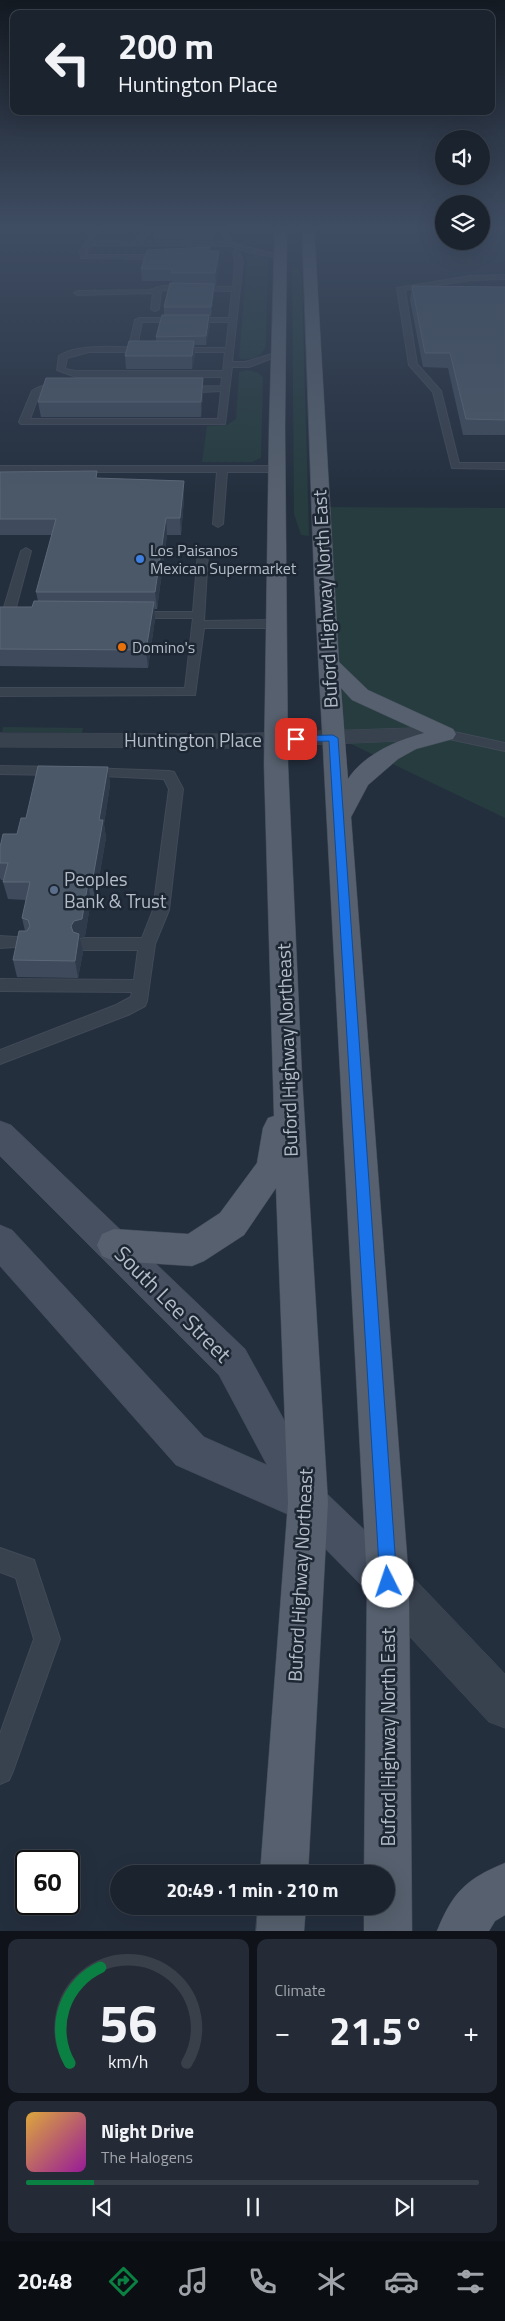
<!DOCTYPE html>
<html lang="en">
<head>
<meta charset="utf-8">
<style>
	:root { --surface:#1b232e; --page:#242b36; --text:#f1f3f6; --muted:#a0a4aa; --line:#39404a; --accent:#0b8043 }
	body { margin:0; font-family:"Titillium Web",sans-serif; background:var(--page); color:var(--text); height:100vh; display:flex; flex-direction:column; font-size:19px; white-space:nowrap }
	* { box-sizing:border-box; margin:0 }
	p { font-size:16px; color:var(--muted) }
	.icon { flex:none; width:28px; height:28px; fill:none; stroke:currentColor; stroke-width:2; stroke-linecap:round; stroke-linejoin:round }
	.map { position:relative; height:1931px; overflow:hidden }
	.drawer { display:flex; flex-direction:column; gap:8px; padding:8px; background:#0f1319; flex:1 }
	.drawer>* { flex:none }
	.hud { position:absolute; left:10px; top:10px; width:485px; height:105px; border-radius:10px; box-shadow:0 5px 20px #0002,0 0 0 1px var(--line); background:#1b232e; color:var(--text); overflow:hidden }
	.tools { position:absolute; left:435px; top:130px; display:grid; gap:10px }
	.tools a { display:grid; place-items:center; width:55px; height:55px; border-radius:50%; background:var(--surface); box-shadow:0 5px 20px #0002,0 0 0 1px var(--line); font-size:25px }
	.speed { position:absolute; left:15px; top:1850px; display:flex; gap:10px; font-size:25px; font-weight:700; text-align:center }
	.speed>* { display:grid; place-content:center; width:65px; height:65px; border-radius:50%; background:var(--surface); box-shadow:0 5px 20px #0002,0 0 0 1px var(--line); line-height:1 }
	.speed .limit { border:2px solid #111; border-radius:8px; background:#fff; color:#111 }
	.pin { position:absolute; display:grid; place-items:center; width:42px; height:42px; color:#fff; margin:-21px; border-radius:10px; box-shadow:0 2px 8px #0006 }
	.me { position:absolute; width:55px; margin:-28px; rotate:356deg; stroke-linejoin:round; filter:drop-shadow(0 0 4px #0008) }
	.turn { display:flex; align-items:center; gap:18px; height:105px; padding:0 25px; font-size:22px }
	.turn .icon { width:65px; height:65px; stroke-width:2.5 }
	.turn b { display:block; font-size:35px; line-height:42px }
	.big { font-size:38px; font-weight:700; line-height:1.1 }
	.drawer .tile { flex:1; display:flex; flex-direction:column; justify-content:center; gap:8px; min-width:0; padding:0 18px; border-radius:10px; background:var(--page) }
	.drawer .dial { align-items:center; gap:0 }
	.dial svg { height:130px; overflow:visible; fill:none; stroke:var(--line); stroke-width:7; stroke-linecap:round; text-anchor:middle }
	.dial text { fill:var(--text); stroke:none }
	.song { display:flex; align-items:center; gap:15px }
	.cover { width:60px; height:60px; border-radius:8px; background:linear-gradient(135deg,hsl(40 70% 55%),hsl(300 70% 35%)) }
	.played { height:5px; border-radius:2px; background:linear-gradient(90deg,var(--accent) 15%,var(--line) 15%) }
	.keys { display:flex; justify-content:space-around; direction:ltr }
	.heat { display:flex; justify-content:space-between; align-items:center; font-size:28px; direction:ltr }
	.drawer .tiles { flex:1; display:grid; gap:8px; grid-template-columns:1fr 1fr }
	.tile:last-child { grid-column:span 2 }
	.trip { position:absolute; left:110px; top:1865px; width:285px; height:50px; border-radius:25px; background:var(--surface); box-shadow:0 5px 20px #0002,0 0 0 1px var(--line); font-weight:700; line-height:50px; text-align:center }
	.tab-bar { display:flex; height:80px; justify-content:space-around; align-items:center; background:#0b0e12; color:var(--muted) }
	.tab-bar .icon { width:35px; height:35px }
	.tab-bar .on { color:var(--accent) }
	.tab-bar b { font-size:22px; color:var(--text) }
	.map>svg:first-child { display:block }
	.green { fill:#263c3f }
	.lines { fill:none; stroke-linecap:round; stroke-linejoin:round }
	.service-casing { stroke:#414a57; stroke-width:2 }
	.minor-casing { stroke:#414a57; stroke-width:1 }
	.tertiary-casing { stroke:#414a57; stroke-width:1 }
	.secondary-casing { stroke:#414a57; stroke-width:1 }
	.primary-casing { stroke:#414a57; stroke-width:1 }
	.service { fill:#38414e; fill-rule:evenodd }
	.minor { fill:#38414e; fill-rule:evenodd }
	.tertiary { fill:#38414e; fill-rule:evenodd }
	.secondary { fill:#465061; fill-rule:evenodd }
	.primary { fill:#56606e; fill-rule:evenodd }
	.wall { fill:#3f4b5c }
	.shaded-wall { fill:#2f3b4b }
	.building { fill:#4b5868; stroke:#5c6777 }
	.route { fill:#1a73e8; stroke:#114b97 }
	.shop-dot { fill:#3f7fe0; stroke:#1d2633; stroke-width:2 }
	.food-dot { fill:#e8710a; stroke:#1d2633; stroke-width:2 }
	.service-dot { fill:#5c6f8a; stroke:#1d2633; stroke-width:2 }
	.labels { text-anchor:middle; stroke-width:5; stroke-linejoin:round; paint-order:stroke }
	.far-poi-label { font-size:16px; fill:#b4bcc9; stroke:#1d2633; text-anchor:start }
	.street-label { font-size:19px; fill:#b4bcc9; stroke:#1d2633 }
	.poi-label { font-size:19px; fill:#b4bcc9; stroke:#1d2633; text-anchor:start }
	.near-street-label { font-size:22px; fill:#b4bcc9; stroke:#1d2633 }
</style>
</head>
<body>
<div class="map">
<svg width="505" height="1931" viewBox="0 0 505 1931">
	<rect width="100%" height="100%" fill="#242f3e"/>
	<g class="green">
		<path d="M256,255L268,259L266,345C262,358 254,359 241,359L239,357L247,258Z"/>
		<path d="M292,267H298L302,280L309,536L301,535L294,514Z"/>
		<path d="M248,370L258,373L263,377L261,458L252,462H202L207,426L227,425L236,419L239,372Z"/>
		<path d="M318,507L505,508V818L324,731Z"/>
		<path d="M3,727L83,728L82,733L2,732Z"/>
	</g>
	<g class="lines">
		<g class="service-casing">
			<g id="service">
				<path d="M95,226H101L92,241L133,242L151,226H222L233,243L285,257L282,259L248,252L230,246L90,245L86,255H165L168,257L165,259L81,258L80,251ZM153,230H220L226,242L142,241Z"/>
				<path d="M236,250L239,252L243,261L232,362H245L279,352L283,354L249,367H232L225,424H21L19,422L32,391C40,384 62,382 70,388L66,391L40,392L30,419H218L221,391L183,393L179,390L183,387L221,386L222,377H76L57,370L59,356C78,342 126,348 149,348L153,350L152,352H89L67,358L65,369L76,371H223L225,352H174L170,350L174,348H226L229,322H142L138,342L134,344L130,342L135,320L139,318H229L232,291L163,290L161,291L159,309L155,311L151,309L153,293L78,295L74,293L78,291L149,290L163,286L233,287L235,261L233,252Z"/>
				<path d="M505,275V279L471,280L405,290L417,364L441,391L459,463H505V469L452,468L433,392L409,365L397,288L471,276Z"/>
				<path d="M0,466H277L282,469L277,472H227L223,524L218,527L213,524L217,472H0Z"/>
				<path d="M26,548L31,551L15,611L26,612L28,614L22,617L4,616L2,614L21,551Z"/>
				<path d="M203,549L208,552L204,621L276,620L282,624L276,628H204L195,695L0,696V688H185L193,618H134L128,615L134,612H193L198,552Z"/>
				<path d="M445,730L505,743V751L440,737L438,734Z"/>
				<path d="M0,766L58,767L65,771L58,775L0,774Z"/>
				<path d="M87,768L169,771L174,772L183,789L169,910L155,944L147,1001L145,1006L128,1015L0,1064V1050L116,1005L131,997L132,992L0,991V979L134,980L138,950H84L78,948L76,944L78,940L84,938H142L153,910L169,789L164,779L82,775L80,772Z"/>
				<path d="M0,936L31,938L33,942L31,946L0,948Z"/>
				<path d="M0,1548L34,1560L60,1639L13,1771L9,1780L0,1784V1734L34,1639L16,1578L0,1572Z"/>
			</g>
		</g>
		<g class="minor-casing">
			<path id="minor" d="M445,727L453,729L456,734L453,739L228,748L0,747V733L228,734Z"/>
		</g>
		<g class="tertiary-casing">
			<path id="tertiary" d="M388,1561L403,1567L505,1674V1728L489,1722L373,1597L367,1582L373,1567Z"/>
		</g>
		<g class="secondary-casing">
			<path id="secondary" d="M0,1121L11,1125L245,1349L322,1489L403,1567L409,1582L403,1597L388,1603L373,1597L294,1517L176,1465L0,1266V1225L12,1230L204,1437L267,1465L219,1375L0,1156Z"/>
		</g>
		<g class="primary-casing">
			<g id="primary">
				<path d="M275,226H287L285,428L288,765L302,1077L328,1503L308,1874H260L288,1503L276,1188L244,1235L204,1261L192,1266L114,1261L102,1256L97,1245L102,1234L114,1229L188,1234L220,1213L257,1163L263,1128L268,1118L274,1116L264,765L269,428Z"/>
				<path d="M302,226H314L339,662L368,690L453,729L456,734L453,739L416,749L398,759L368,785L351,817L409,1582L412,1931H364V1906H386V1874H364L367,1582L314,579ZM341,688L352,700L424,733C397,740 363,755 348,779Z"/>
				<path d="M505,1863V1915L495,1921L489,1931H437C453,1892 466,1879 505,1863Z"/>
				<path d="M258,1906H306L304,1931H256Z"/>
			</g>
		</g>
		<use href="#service" class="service"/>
		<use href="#minor" class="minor"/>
		<use href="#tertiary" class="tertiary"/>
		<use href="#secondary" class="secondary"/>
		<use href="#primary" class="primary"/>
	</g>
	<g class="wall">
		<path d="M214,226V234L213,240L154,239L153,231Z"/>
		<path d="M210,247V251H219V262L216,285H214V293L211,316H209L210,324L206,345H195V354L192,369H126L125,356L156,341V337L164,315V307L172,283V281H142L141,269Z"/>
		<path d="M412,286L505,287V435H463L448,368L423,367L410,300Z"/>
		<path d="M203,378V393L201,417H41L38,402Z"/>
		<path d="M0,472L98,478L184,481V498L181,535H167L157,609H154L155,619L148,668L0,666V607H32L38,601L36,592L52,535H0Z"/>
		<path d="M108,767L110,785L104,824L106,838L95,900H91L85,936L80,938L83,952L78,978L17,977L13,960L25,931L22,918L26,900L8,899L3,882L4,880H1L0,878V847L17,834L26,818Z"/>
	</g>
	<g class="shaded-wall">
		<path d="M219,251V262L216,285L215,273Z"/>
		<path d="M214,284V293L211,316V307Z"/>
		<path d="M209,315L210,324L206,345V336Z"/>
		<path d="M194,341L195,354L192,369V356Z"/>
		<path d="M203,378V393L201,417V402Z"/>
		<path d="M184,481V498L181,535L180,518Z"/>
		<path d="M166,518L167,535L157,609L155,592Z"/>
		<path d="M154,602L155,619L148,668L146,650Z"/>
		<path d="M108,767L110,785L104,824L106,838L95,900L92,883L99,820Z"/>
		<path d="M88,883L91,900L85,936L80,938L83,952L78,978L75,961L71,926Z"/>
	</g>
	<g class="building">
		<path d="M155,226H214L213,232L153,231Z"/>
		<path d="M210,247L209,251H219L215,273H172V269H141L147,250Z"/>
		<path d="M170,283L214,284L211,307H164Z"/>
		<path d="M412,286L505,287V420L466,419L450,353H425Z"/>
		<path d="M162,315H209L206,336L156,337Z"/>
		<path d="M129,341H194L192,356H125Z"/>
		<path d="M46,378H203L201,402H38Z"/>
		<path d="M97,471L96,478L184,481L180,518H166L155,592H36L56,519H0V472Z"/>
		<path d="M34,601L154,602L146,650L0,649V607H32Z"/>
		<path d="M38,766L108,767L99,820H103L92,883H88L82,919L74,921L71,926L73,932L79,934L75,961L13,960L19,931H27L30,926L28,920L22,918L30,882H3L8,863H0V847L3,834H17L21,818H26Z"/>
	</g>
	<linearGradient id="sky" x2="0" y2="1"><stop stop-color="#141a22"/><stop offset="0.46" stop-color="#3f4d63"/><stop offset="1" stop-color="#3f4d63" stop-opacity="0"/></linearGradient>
	<rect width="505" height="496" fill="url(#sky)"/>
	<path class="route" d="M333,735L338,738L397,1582L394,1588L388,1591L382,1588L380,1582L329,741L296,742L291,739L296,736Z"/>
	<circle class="shop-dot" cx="140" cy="559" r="5"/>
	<circle class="food-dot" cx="122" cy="647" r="5"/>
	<circle class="service-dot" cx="54" cy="890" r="5"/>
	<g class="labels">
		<g class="far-poi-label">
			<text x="150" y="556">Los Paisanos<tspan x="150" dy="18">Mexican Supermarket</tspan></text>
			<text x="132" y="653">Domino's</text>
		</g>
		<g class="street-label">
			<text transform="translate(325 599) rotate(-93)" y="7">Buford Highway North East</text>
			<text x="193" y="747">Huntington Place</text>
			<text transform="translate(287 1050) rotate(-92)" y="7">Buford Highway Northeast</text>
			<text transform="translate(300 1575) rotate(-87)" y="7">Buford Highway Northeast</text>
			<text transform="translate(388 1737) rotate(-90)" y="7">Buford Highway North East</text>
		</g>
		<g class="poi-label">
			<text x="64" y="886">Peoples<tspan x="64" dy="22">Bank &amp; Trust</tspan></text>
		</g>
		<g class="near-street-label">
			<text transform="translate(173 1304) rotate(45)" y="8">South Lee Street</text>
		</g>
	</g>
</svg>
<div class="tools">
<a><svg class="icon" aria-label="sound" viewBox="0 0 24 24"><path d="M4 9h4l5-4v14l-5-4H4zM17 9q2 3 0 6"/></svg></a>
<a><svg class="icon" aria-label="layers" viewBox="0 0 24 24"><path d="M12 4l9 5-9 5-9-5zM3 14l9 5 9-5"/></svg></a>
</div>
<div class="speed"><div class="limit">60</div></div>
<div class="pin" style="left:296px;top:739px;background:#d93025"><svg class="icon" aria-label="arrive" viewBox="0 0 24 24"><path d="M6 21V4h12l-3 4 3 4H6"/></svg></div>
<svg class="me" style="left:388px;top:1582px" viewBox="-20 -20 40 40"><circle r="19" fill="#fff"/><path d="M0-13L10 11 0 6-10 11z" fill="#1a73e8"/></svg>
<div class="trip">20:49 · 1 min · 210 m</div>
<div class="hud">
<div class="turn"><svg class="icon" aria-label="left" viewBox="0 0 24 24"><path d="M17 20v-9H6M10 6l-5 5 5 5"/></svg><div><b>200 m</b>Huntington Place</div></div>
</div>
</div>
<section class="drawer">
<div class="tiles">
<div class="tile dial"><svg viewBox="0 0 100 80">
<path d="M14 69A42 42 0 1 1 86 69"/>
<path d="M14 69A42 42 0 0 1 33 10" stroke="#0b8043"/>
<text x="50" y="56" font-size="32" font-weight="700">56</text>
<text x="50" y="72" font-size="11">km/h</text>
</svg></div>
<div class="tile"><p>Climate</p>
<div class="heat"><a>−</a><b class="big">21.5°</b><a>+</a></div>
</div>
<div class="tile">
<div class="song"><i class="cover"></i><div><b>Night Drive</b><p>The Halogens</p></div></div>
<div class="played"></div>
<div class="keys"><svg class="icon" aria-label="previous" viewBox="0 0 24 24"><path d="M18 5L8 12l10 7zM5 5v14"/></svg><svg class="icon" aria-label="pause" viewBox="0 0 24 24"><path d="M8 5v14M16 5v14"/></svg><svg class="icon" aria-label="next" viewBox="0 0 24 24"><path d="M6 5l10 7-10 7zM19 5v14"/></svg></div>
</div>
</div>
</section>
<nav class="tab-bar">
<b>20:48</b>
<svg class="icon on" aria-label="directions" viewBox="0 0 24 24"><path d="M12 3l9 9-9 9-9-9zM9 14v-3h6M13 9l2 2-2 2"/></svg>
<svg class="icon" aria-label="music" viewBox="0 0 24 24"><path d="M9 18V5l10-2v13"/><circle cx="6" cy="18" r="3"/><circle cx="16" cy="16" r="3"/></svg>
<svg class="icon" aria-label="phone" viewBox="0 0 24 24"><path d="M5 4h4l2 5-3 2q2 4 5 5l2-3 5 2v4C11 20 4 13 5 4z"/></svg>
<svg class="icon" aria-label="climate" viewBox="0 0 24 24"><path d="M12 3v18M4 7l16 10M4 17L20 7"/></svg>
<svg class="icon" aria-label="car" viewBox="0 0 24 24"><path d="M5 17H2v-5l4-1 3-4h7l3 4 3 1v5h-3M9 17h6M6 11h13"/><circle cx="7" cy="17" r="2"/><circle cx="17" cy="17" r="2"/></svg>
<svg class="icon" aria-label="filters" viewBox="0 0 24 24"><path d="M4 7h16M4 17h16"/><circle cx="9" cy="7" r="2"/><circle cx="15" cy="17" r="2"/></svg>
</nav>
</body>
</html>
